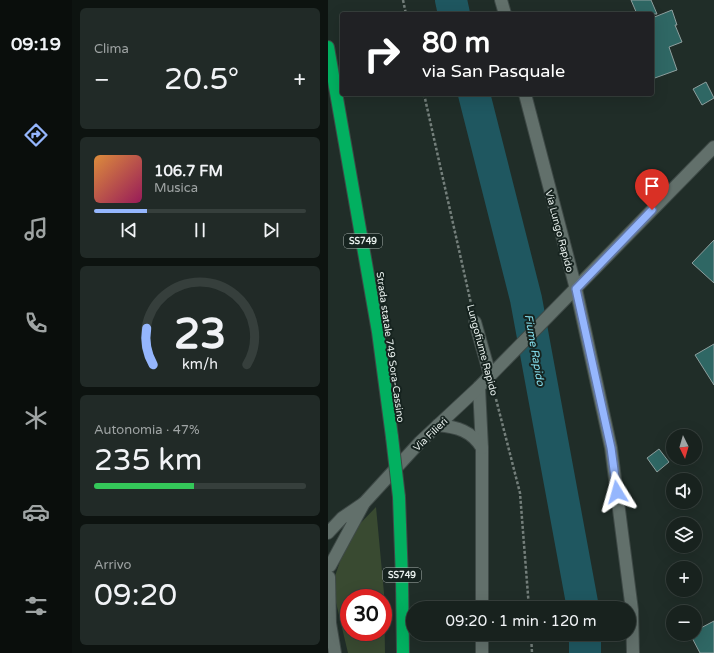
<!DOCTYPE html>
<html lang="it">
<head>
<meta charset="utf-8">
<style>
	:root { --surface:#18221e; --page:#212a27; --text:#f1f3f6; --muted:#9fa4a4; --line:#363f3c; --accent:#95b6fd }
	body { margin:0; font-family:"Varela Round",sans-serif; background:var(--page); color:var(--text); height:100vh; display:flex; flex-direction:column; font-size:15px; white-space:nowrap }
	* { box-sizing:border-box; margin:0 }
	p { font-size:13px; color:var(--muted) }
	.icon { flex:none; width:22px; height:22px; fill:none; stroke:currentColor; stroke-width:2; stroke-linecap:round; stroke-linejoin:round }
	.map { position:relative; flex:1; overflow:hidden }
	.sheet { display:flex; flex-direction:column; gap:8px; padding:8px; background:#0d1310; width:256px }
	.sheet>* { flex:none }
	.guide { position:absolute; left:12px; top:12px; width:314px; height:84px; border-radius:4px; box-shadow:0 4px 16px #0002,0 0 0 1px var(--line); background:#202124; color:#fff; overflow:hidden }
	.needle { width:26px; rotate:175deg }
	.buttons { position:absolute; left:338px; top:429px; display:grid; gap:8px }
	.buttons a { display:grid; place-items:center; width:36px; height:36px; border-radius:50%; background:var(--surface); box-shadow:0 4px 16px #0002,0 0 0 1px var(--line); font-size:20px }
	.speed { position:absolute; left:12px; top:589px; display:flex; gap:8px; font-size:20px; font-weight:700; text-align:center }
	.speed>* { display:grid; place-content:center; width:52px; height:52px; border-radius:50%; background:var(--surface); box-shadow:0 4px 16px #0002,0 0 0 1px var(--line); line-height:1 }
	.speed .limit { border:6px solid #d22; background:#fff; color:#111 }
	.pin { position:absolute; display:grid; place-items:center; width:34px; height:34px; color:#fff; margin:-41px -17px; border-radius:50% 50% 50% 0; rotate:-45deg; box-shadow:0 0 4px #0007 }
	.pin .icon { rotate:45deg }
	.me { position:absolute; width:44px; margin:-22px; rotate:352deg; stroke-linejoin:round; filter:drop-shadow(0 0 3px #0008) }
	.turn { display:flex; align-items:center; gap:14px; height:84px; padding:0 16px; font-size:18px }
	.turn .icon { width:52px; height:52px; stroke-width:2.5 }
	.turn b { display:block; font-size:28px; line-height:34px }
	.big { font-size:30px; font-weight:600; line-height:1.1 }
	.sheet .card { flex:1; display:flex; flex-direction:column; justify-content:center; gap:6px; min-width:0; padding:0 14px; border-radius:6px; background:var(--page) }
	.sheet .dial { align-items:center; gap:0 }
	.dial svg { height:104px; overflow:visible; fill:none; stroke:var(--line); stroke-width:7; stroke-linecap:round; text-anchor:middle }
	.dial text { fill:var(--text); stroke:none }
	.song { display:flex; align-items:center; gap:12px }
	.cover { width:48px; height:48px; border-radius:6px; background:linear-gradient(135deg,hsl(30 70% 55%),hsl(330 70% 35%)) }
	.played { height:4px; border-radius:2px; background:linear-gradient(90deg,var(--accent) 25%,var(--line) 25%) }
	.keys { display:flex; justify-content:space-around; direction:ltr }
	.heat { display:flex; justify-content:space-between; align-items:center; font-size:22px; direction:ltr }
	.charge { height:6px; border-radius:3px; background:linear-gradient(90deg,#34c759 47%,var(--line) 0) }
	.trip { position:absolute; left:78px; top:601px; width:230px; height:40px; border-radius:20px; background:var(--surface); box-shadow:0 4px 16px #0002,0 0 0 1px var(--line); font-weight:600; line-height:40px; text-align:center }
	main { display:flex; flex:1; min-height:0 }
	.dock { display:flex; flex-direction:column; width:72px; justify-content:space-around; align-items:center; background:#0a0e0c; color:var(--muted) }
	.dock .icon { width:28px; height:28px }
	.dock .selected { color:var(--accent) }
	.dock b { font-size:18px; color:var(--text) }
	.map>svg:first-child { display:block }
	.green { fill:#394a31; fill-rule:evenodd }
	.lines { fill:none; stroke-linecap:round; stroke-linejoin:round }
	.river { stroke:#1f5760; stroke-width:32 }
	.building { fill:#2f6764; stroke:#8e9f9e }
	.minor-casing { stroke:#3e4946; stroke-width:14 }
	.highway-casing { stroke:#3e4946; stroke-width:14 }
	.path { stroke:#747f7b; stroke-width:2.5; stroke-dasharray:3 2; stroke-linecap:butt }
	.minor { stroke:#62706b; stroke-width:12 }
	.highway { stroke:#02b060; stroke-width:12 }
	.highway-bridge-casing { stroke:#3e4946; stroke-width:14; stroke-linecap:butt }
	.highway-bridge { stroke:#02b060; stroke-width:12 }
	.route-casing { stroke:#6176a4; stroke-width:10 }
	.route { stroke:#95b6fd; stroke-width:7 }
	.labels { text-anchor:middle; stroke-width:4; stroke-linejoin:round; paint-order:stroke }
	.shield { fill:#16231f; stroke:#a8b2ae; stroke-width:1 }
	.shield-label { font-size:9px; font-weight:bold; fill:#e7efec }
	.street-label { font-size:10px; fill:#e7efec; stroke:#16231f }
	.water-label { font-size:11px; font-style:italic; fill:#85dfee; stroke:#16231f }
</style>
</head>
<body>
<main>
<nav class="dock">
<b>09:19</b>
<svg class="icon selected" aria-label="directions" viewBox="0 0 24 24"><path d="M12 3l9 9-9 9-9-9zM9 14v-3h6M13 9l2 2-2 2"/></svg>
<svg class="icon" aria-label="music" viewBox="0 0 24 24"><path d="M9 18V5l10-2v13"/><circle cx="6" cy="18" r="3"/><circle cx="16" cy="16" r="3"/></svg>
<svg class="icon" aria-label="phone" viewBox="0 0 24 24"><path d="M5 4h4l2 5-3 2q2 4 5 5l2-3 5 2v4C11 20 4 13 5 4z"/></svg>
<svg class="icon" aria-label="climate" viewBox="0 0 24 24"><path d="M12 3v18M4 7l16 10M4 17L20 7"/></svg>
<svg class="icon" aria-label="car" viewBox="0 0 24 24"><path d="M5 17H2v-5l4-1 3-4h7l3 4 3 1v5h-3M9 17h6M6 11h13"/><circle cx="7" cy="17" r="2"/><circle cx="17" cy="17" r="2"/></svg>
<svg class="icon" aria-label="filters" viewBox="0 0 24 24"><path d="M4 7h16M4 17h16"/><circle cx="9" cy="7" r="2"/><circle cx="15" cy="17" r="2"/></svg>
</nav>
<section class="sheet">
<div class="card"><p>Clima</p>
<div class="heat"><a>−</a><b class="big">20.5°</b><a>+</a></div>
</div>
<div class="card">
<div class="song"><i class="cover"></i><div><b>106.7 FM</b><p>Musica</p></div></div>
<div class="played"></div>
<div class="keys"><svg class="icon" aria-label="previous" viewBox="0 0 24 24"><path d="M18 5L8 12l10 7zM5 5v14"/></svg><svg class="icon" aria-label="pause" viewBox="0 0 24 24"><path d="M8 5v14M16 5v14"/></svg><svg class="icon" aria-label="next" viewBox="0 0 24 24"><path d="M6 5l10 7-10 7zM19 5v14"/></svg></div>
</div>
<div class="card dial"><svg viewBox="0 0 100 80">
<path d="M14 69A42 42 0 1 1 86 69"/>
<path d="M14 69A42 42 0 0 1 9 41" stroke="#95b6fd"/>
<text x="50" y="56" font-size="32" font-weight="700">23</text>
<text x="50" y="72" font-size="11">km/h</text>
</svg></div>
<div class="card"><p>Autonomia · 47%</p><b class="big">235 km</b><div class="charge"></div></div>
<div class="card"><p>Arrivo</p><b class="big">09:20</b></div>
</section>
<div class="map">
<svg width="386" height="653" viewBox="0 0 386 653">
	<rect width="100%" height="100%" fill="#202d28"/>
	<path class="green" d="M48,507L56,593L57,653H20L6,594V579L17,547L26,530ZM21,598H55V632H21Z"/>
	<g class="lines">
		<g class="river">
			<path d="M123,0L126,14"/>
			<path d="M146,94L198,299L255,608"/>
			<path d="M257,634V653"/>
		</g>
	</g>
	<g class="building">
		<path d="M303,0H323L329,14H309Z"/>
		<path d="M344,10L349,25H347L354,42L341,47L349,70L324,79V18Z"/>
		<path d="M378,82L386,98L374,105L365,89Z"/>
		<path d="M386,240V283L364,263Z"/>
		<path d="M386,344V385L367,355Z"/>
		<path d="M331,449L341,462L329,472L319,458Z"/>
		<path d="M386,621V653H372L362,634H367V631Z"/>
	</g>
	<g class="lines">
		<g class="minor-casing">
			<g id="minor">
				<path d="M173,0L177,14"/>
				<path d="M197,94L248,289L283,448L304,610L305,653"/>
				<path d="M147,322L162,375"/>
				<path d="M151,387L154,448V608"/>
				<path d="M110,425C129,427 144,431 154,448"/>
				<path d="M36,503L92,442L151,387L386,147"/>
				<path d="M0,533L14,518L36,503L2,566"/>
				<path d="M0,618L2,623L1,577"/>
				<path d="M2,623L7,653"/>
				<path d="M154,634V653"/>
			</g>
		</g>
		<g class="highway-casing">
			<g id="highway">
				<path d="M0,47L50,332L64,437"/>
				<path d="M71,497L74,580L75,653"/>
			</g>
		</g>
		<g class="path">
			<path d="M75,0L78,14"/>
			<path d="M96,94L144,308"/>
			<path d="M168,399L192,493L201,608"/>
			<path d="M203,634L204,653"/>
		</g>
		<use href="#minor" class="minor"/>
		<use href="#highway" class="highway"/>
		<g class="highway-bridge-casing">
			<path id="highway-bridge" d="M64,437L71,497"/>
		</g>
		<use href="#highway-bridge" class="highway-bridge"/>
	</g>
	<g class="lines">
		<g class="route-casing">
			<path id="route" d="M289,492L283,448L248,289L324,210"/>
		</g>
		<use href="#route" class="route"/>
	</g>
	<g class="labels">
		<g class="shield">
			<rect x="16" y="234" width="38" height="14" rx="3"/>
			<rect x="55" y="568" width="38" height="14" rx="3"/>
		</g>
		<g class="shield-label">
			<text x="35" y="244">SS749</text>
			<text x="74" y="578">SS749</text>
		</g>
		<g class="street-label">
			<text transform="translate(232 231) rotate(75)" y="4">Via Lungo Rapido</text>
			<text transform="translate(63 347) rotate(82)" y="4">Strada statale 749 Sora-Cassino</text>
			<text transform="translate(155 350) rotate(75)" y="4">Lungofiume Rapido</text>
			<text transform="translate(102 434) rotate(-44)" y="4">Via Filieri</text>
		</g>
		<g class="water-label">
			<text transform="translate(207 350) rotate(80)" y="4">Fiume Rapido</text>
		</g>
	</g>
</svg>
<div class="buttons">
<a><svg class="needle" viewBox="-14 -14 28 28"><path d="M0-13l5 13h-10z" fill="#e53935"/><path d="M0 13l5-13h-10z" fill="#9fa4a4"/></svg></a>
<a><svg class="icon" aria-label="sound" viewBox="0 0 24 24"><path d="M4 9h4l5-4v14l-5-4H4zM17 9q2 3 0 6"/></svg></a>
<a><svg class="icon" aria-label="layers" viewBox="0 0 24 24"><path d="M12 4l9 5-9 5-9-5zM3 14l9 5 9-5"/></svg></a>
<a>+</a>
<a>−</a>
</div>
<div class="speed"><div class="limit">30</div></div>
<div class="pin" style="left:324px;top:210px;background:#d93025"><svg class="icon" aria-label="arrive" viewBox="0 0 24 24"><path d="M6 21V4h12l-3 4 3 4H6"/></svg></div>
<svg class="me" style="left:289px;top:492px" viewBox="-20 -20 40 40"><path d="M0-17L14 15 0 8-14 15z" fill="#95b6fd" stroke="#fff" stroke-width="4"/></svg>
<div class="trip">09:20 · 1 min · 120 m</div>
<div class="guide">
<div class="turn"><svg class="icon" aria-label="right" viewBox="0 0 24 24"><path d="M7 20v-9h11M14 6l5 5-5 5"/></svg><div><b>80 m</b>via San Pasquale</div></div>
</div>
</div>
</main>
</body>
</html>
